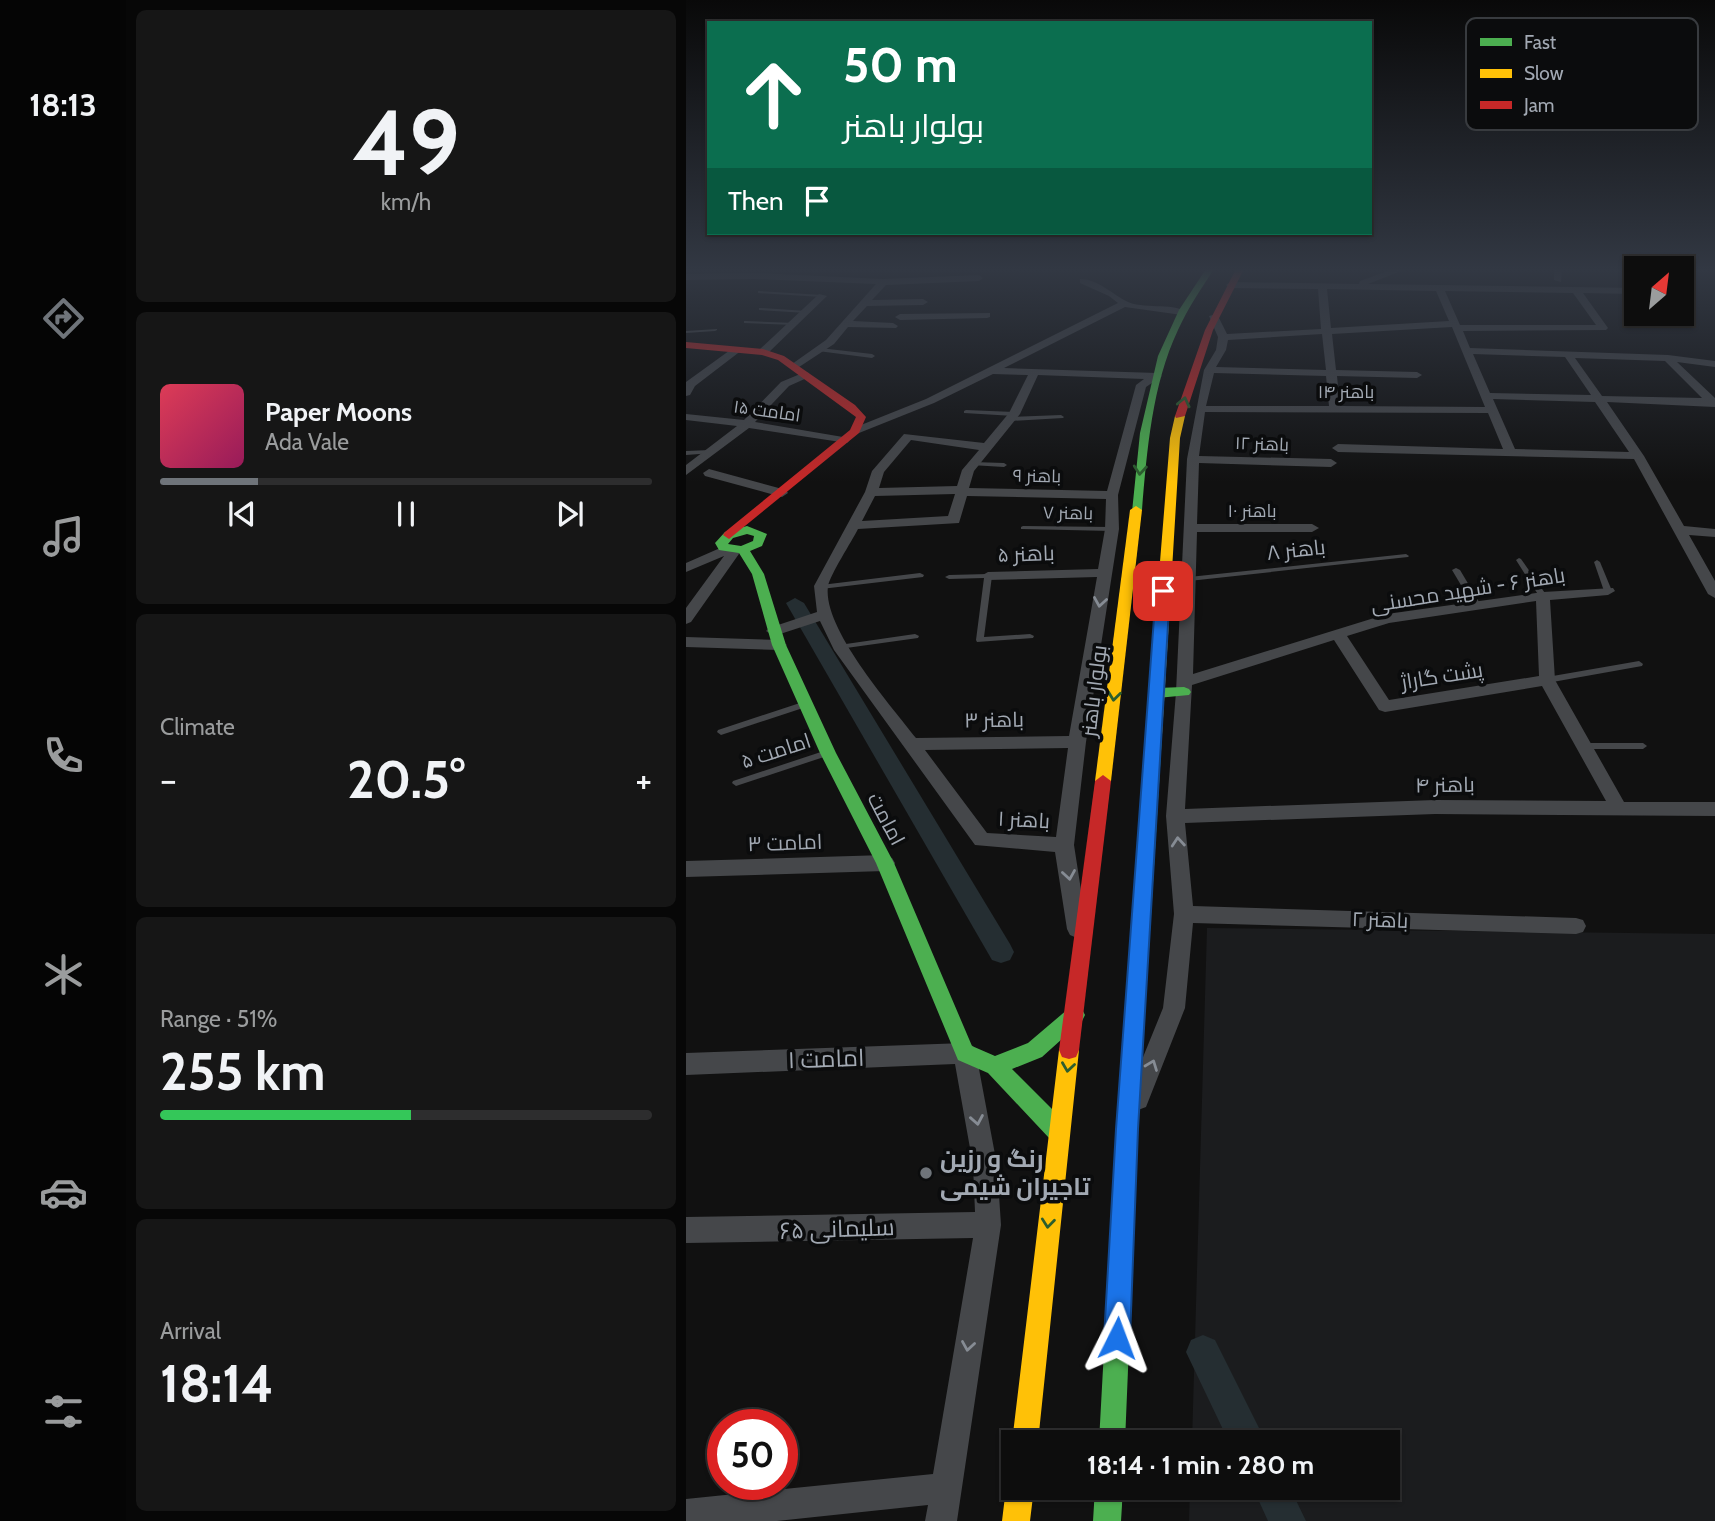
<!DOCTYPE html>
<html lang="en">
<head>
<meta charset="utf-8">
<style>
	:root { --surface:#0d0d0d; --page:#161616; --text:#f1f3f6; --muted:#9a9c9d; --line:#2d2d2e; --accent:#6f747a }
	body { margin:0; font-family:Cabin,Cairo,sans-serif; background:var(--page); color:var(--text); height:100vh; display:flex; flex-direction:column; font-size:26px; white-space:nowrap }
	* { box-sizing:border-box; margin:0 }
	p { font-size:23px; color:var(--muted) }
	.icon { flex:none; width:38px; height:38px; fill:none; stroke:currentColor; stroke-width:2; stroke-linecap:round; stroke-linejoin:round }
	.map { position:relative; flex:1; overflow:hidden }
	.side { display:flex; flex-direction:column; gap:10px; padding:10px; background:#070707; width:560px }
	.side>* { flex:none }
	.hud { position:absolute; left:21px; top:21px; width:665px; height:214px; border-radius:0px; box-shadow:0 2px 5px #0004,0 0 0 2px var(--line); background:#0b6e4f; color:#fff; overflow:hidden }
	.needle { width:46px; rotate:28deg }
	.controls { position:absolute; left:938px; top:256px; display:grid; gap:14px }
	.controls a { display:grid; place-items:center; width:70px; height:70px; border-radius:0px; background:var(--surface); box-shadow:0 2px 5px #0004,0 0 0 2px var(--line); font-size:35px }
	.speed { position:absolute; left:21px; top:1409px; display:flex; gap:14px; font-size:35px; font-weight:700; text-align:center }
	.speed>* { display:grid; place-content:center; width:91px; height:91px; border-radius:50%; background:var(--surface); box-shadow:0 2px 5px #0004,0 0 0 2px var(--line); line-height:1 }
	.speed .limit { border:10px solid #d22; background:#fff; color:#111 }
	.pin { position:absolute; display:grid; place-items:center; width:60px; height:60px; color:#fff; margin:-30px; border-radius:14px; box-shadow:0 4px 10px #0006 }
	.me { position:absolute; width:77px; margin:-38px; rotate:3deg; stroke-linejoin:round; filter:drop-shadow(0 0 5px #0008) }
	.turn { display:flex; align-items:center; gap:24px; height:147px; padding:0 21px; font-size:32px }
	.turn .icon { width:91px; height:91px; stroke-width:2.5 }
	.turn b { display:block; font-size:49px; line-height:60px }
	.then { display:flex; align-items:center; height:66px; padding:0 21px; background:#0003; gap:14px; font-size:26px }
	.big { font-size:52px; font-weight:800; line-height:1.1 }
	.side .card { flex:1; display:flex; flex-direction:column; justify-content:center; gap:10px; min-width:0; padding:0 24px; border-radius:10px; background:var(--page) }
	.side .dial { align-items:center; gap:0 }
	.dial b { font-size:91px; line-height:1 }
	.song { display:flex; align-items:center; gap:21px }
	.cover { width:84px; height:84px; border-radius:10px; background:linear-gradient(135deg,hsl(350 70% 55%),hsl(330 70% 35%)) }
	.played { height:7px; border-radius:4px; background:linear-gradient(90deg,var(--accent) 20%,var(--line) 20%) }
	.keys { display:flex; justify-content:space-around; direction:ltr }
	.heat { display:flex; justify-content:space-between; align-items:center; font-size:38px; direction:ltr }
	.charge { height:10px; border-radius:5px; background:linear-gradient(90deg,#34c759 51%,var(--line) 0) }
	.trip { position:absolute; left:315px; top:1430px; width:399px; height:70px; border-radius:0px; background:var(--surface); box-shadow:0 2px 5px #0004,0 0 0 2px var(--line); font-weight:800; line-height:70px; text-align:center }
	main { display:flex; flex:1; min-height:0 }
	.tab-bar { display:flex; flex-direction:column; width:126px; justify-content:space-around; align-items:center; background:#050505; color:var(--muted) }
	.tab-bar .icon { width:49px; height:49px }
	.tab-bar .selected { color:var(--accent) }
	.tab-bar b { font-size:32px; color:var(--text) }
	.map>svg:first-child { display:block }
	.built { fill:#1b1c1e }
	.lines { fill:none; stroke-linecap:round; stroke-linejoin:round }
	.canal { fill:#252e32; fill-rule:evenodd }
	.lane { fill:#45474a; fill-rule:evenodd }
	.street { fill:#45474a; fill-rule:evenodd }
	.fast { fill:#4caf50; fill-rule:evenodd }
	.slow { fill:#ffc107; fill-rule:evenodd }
	.jam { fill:#c62828; fill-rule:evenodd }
	.oneway { stroke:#2c5e2e }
	.oneway2 { stroke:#868c94 }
	.route { fill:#1a73e8; stroke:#114b97; stroke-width:2 }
	.poi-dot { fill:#6f747a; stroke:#0b0c0d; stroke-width:2.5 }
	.labels { text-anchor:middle; stroke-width:7; stroke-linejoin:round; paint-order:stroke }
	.far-street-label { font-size:18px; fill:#a2a9b3; stroke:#0b0c0d }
	.street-label { font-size:21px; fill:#a2a9b3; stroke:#0b0c0d }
	.near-street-label { font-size:24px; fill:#a2a9b3; stroke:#0b0c0d }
	.near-poi-label { font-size:24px; font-weight:bold; fill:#a2a9b3; stroke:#0b0c0d; text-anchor:start }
	.key { fill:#0b0c0d; stroke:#383b3f; stroke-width:2 }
	.key-label { font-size:19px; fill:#a2a9b3 }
</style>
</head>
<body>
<main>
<nav class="tab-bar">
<b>18:13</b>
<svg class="icon selected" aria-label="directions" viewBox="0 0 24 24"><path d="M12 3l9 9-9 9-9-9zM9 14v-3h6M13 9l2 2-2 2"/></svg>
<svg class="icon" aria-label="music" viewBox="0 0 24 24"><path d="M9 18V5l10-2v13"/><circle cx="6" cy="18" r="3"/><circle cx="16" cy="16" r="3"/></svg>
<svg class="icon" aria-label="phone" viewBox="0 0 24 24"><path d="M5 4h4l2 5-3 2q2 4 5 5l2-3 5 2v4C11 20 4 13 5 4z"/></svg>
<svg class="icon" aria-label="climate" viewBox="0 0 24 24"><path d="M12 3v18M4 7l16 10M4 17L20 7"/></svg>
<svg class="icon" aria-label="car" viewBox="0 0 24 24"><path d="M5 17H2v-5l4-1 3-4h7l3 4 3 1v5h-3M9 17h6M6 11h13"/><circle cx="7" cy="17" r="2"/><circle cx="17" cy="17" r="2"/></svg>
<svg class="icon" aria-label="filters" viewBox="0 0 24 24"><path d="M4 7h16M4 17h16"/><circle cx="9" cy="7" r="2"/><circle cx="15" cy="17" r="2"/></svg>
</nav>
<section class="side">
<div class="card dial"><b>49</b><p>km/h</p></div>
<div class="card">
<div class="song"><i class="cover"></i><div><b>Paper Moons</b><p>Ada Vale</p></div></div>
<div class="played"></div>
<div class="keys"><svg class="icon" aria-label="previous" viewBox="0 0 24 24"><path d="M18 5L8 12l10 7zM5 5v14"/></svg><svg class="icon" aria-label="pause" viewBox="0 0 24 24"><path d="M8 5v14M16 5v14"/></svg><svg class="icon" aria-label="next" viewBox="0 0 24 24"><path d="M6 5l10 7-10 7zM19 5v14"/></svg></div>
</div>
<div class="card"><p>Climate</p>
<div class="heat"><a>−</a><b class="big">20.5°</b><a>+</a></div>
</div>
<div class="card"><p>Range · 51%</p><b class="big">255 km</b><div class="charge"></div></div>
<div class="card"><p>Arrival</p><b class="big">18:14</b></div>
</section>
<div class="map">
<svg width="1029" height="1521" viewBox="0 0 1029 1521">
	<rect width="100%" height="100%" fill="#111"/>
	<path class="built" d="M521,928L1029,934V1521H503L504,1488H702V1442H506Z"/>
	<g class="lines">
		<g class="canal">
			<path d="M109,598L118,603L324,944L328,952L324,960L315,963L306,960L100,603Z"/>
			<path d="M517,1335L529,1340L580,1442H543L500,1352L505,1340Z"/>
			<path d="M567,1488H604L620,1521H582Z"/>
		</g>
		<g class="lane">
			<path d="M74,291L136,295L138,296L136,297L72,293V291Z"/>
			<path d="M75,308L121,311L123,312L121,313L73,310V308Z"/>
			<path d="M60,321L109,323L111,324L109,325L58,323V321Z"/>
			<path d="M31,329V330L29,331L0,333V331Z"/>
			<path d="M134,348L186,354L189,356L186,358L132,351V349Z"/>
			<path d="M280,410L328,412L331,414L328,416L278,413V411Z"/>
			<path d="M375,415L378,417L377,418L324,421L321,419L324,417Z"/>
			<path d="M25,450L27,451V453L0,455V451Z"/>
			<path d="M287,462L318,463L321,465L318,467L285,465V463Z"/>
			<path d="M337,526L426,527L429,529L426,531L335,529V527Z"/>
			<path d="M720,554L723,556L722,557L503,581L499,579L503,577Z"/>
			<path d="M833,558L835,559L861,596L860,598H854L853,596L830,560Z"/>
			<path d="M911,560L914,562L926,591L925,593H922L918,591L908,562Z"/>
			<path d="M770,568L774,570L796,607L795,609H792L788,607L766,570Z"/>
			<path d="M234,573L238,575L237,577L135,589L131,587L135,585Z"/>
			<path d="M302,574L306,576L298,637L344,634L348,636L347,638L291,642L290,640L298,578L263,579L259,577L263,575Z"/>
			<path d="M229,634L233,636L232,638L153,649L149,647L153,645Z"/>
			<path d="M953,661L957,664L956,666L861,683L857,680L861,677Z"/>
			<path d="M120,701L124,704L123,706L35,735L31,732L32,730Z"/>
			<path d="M899,743H957L961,746L957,749H899L895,746Z"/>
			<path d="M141,750L145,753L144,755L50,786L46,783L47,781Z"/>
		</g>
		<g class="street">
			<path d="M707,269H720L682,284L950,288V294L897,293L922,328L920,330L777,331L784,348L982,355L1029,361V367L991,362L1029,398V407L921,402L958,456L998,526L1029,529V537L1003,535L1029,581V598L1022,594L948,459L652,452L646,448L652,444L817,449L802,413L519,412L513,456L645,459L651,463L645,467L513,463L511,524H626L633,528L626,532H511L507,674L701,614L857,592L927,588L929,591L922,595L864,600L869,680L938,802H1029V816L749,814L499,823L507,906L890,918L897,920L900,926L897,932L890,934L507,923L499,1008L460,1107L452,1110L444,1107L440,1099L477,1008L488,914L480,816L490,692L501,459L518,370L530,350L532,337L523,316L531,314L541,334L635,329L632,289L544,288L540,285L544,282L673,284L674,281ZM641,289L750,291L763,321L645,328ZM759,291L887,293L910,325H774ZM766,327L799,407L654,406L651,376L731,378L736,375L731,372L650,370L646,334ZM636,334L640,370L530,367L540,350L542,340ZM787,354L879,357L905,395L804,393ZM889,358L979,361L1016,398L916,396ZM528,373L640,376L643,406H520ZM807,399L909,402L943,452L829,449ZM850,601L853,676L703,700L661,636L703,623ZM648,640L693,710L699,712L856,686L920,801L749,800L499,809L506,685Z"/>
			<path d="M868,269H876L875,282L868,280Z"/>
			<path d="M68,273L197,279L293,275L297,278L293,281L200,285L186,300L237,299L242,302L237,305L181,306L167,321L207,323L212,326L210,328L162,327L148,344L110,369L105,366L106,364L140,340L190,284L68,279L0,280V274Z"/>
			<path d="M394,279C411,279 425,293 440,301C457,310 484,302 501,312L496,315L439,307L318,368L471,373L476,376L460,387L432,495L433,529L400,742L388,845L401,929L398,935L391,938L384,935L381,929L369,852L289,845L148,650L134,621L88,636L80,631L83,628L131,612L128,586L179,492L186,471L218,434L298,443L323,413L342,375L307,374L248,403L173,433H165V429L240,399L432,303L423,296L394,283ZM352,375L458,379L450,385L421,491L283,488L288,471L334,414ZM225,440L293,450L276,470L271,486L193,488L198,472ZM269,494L262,516L176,521L189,496ZM281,496L420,499L419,529L412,569L302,572L295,576L302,580L411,577L383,736L230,738C205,705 136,628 142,586C144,575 166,541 172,529L273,523ZM382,748L370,837L301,833L239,750Z"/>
			<path d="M133,294L141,296L81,354H73V350Z"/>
			<path d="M304,313V317L301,318L214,320L209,317L214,314Z"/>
			<path d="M47,348L56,350L9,386L4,395L0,396V382Z"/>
			<path d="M119,372L123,373V377L103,386L69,422L157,437L163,441L161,443L63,428L0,475V465L51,426L0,420V414L58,420L95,382Z"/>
			<path d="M23,469L100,490L102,493L96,497L19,476L17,473Z"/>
			<path d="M41,545L55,551L5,622L0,624V608L38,556L0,572V563Z"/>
			<path d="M0,637L93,640L101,645L93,650L0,647Z"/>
			<path d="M199,855L206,858L209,863L206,868L199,871L0,877V861Z"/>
			<path d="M279,1043L287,1046L290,1053L311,1165L315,1225L271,1521H239L242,1505L91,1521H0V1499L247,1474L287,1238L0,1243V1217L289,1212L287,1165L269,1064L0,1075V1053Z"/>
		</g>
		<g class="fast">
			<path d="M520,269H528C515,289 502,308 492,330C466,385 461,450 456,510L454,512H446L454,433L472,356L493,310Z"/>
			<path d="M61,526L81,534L76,546L64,551L78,574L100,645L150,753L208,863L286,1046L309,1056L342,1043L382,1009L389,1006L396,1009L399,1015L396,1021L356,1057L326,1069L380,1123L383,1131L380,1139L372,1142L364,1139L302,1073L272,1060L190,863L134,753L86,645L66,574L53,553L33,550L29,543L39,532ZM61,534L68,536L67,541L55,546L42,544L47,538Z"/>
			<path d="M498,687L503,689L505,692L503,695L471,698L464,693L471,688Z"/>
			<path d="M468,730L476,735L452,1129L439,1442H413L430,1129L460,735Z"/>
			<path d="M409,1488H437L435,1521H407Z"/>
		</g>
		<g class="slow">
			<path d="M494,413L499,416L494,438L476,735L468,740L460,735L484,438L489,416Z"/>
			<path d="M450,506L456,510L425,781L417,787L409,781L444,510Z"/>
			<path d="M383,1041L390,1043L393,1050L352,1442H327V1446L326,1442L373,1050L376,1043Z"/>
			<path d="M327,1477V1488H348L344,1521H316L320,1488Z"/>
		</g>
		<g class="jam">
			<path d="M550,269H558L527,330L499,416L490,418L489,416L519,330Z"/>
			<path d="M0,342L77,349L98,356L169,405L180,417L173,433L43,539L37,535L39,532L164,430L170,417L92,360L76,355L0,348Z"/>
			<path d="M417,775L425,781L393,1050L390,1057L383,1059L376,1057L373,1050L409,781Z"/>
		</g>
	</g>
	<defs><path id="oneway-chevron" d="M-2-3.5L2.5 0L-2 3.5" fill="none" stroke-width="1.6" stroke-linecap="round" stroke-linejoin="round" transform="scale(1.75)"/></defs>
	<g class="oneway">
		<use href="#oneway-chevron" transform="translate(498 402) rotate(-77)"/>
		<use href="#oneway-chevron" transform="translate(454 470) rotate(95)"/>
		<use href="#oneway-chevron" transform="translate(428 696) rotate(97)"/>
		<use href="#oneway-chevron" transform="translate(382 1067) rotate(98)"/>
		<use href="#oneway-chevron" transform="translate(362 1223) rotate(96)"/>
	</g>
	<g class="oneway2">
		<use href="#oneway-chevron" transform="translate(414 602) rotate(99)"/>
		<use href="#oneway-chevron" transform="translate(492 842) rotate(-95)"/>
		<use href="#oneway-chevron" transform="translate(383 875) rotate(81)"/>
		<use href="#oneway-chevron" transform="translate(466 1065) rotate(-69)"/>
		<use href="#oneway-chevron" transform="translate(291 1120) rotate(80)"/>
		<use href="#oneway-chevron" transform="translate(282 1346) rotate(99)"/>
	</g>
	<linearGradient id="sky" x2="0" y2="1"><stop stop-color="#090909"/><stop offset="0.56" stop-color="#323843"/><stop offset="1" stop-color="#323843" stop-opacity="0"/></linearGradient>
	<rect width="1029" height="482" fill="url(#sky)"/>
	<path class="route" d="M477,587L484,591L452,1129L444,1338L440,1346L431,1350L422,1346L418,1338L430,1129L470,591Z"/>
	<circle class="poi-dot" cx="240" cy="1173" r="7"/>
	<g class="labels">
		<g class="far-street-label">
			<text x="660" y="398">باهنر ۱۴</text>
			<text transform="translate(81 411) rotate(8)" y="6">امامت ۱۵</text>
			<text transform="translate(576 444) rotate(2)" y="6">باهنر ۱۲</text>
			<text transform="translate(351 476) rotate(1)" y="6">باهنر ۹</text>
			<text x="566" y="517">باهنر ۱۰</text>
			<text transform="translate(382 513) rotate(1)" y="6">باهنر ۷</text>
		</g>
		<g class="street-label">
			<text transform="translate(610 550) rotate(-6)" y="7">باهنر ۸</text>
			<text transform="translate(340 554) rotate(-2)" y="7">باهنر ۵</text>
			<text transform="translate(782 590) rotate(-9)" y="7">باهنر ۶ - شهید محسنی</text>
			<text transform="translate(756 676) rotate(-9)" y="7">پشت گاراژ</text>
			<text transform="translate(408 691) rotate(-83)" y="7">بولوار باهنر</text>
			<text transform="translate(308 720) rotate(-1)" y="7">باهنر ۳</text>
			<text transform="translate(90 751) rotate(-18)" y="7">امامت ۵</text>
			<text transform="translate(759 785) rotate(-1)" y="7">باهنر ۴</text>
			<text transform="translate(200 819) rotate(62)" y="7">امامت</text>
			<text transform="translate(338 820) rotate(3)" y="7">باهنر ۱</text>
			<text transform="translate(99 843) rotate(-2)" y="7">امامت ۳</text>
			<text transform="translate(694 920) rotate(2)" y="7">باهنر ۲</text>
		</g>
		<g class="near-street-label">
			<text transform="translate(140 1059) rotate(-2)" y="8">امامت ۱</text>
			<text transform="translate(151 1229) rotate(-2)" y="8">سلیمانی ۶۵</text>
		</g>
		<g class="near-poi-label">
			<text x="254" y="1167">رنگ و رزین<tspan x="254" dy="28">تاجیران شیمی</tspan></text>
		</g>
	</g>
	<rect x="780" y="18" width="232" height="112" rx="10" class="key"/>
	<rect x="794" y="38" width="32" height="8" fill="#4caf50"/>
	<rect x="794" y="69" width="32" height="9" fill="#ffc107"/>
	<rect x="794" y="101" width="32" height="8" fill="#c62828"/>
	<g class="key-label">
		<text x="838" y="49">Fast</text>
		<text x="838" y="80">Slow</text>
		<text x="838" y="112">Jam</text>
	</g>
</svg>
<div class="controls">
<a><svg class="needle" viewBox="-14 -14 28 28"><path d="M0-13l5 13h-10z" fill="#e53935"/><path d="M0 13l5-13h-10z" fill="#9a9c9d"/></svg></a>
</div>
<div class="speed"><div class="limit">50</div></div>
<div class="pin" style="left:477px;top:591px;background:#d93025"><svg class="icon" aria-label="arrive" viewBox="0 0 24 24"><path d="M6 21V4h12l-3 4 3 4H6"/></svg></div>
<svg class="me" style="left:431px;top:1338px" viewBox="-20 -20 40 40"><path d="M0-17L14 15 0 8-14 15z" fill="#1a73e8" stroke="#fff" stroke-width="4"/></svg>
<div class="trip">18:14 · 1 min · 280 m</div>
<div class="hud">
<div class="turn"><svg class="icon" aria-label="ahead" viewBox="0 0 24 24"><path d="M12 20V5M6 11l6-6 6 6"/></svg><div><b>50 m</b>بولوار باهنر</div></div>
<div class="then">Then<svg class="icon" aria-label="arrive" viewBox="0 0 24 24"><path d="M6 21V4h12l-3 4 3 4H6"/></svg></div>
</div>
</div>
</main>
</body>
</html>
